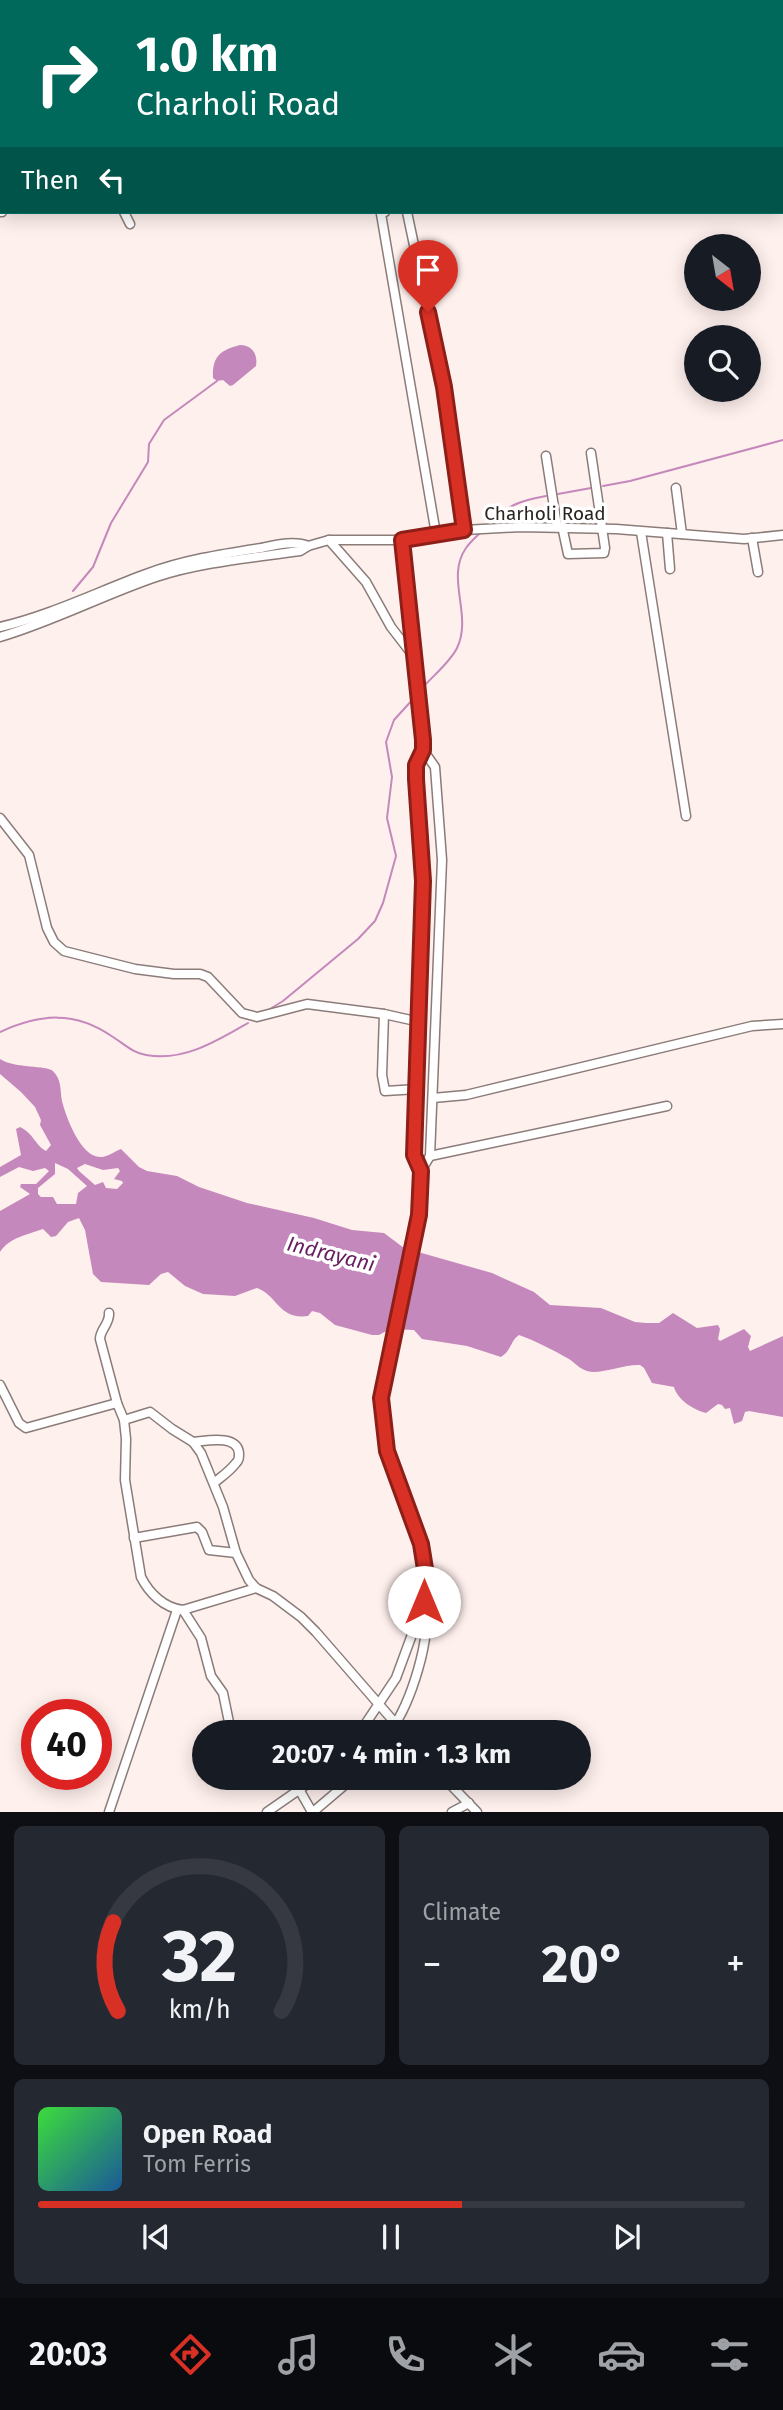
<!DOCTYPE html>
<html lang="en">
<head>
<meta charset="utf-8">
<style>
	:root { --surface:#171b24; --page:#242831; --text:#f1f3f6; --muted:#9ea1a6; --line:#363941; --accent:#d93025 }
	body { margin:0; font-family:"Fira Sans",sans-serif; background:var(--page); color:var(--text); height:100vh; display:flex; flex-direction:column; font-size:26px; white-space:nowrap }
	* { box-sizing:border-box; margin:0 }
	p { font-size:23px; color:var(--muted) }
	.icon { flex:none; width:38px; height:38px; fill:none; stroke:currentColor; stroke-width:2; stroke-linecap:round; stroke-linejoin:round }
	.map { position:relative; height:1812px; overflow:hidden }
	.panel { display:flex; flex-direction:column; gap:14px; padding:14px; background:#0d0f14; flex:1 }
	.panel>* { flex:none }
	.hud { position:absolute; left:0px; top:0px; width:784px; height:214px; box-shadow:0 4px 18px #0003; background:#00695c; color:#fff; overflow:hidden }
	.needle { width:46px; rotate:149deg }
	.tools { position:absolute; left:684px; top:234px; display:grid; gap:14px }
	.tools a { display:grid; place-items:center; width:77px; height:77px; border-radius:50%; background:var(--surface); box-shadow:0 4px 18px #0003; font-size:35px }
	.speed { position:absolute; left:21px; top:1699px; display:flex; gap:14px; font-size:35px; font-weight:700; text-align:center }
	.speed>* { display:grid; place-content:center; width:91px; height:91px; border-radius:50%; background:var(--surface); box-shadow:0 4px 18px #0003; line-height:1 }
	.speed .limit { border:10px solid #d22; background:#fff; color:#111 }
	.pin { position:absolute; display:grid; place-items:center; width:60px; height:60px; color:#fff; margin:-72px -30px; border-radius:50% 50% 50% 0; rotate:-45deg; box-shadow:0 0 7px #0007 }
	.pin .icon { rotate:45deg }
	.me { position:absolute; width:77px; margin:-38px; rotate:0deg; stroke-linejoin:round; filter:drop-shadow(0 0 5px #0008) }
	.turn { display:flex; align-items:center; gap:24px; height:147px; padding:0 21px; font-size:32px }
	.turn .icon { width:91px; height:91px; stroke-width:2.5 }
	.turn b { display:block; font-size:49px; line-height:60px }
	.then { display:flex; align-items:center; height:66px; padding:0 21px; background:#0003; gap:14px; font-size:26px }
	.big { font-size:52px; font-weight:700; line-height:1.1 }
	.panel .widget { flex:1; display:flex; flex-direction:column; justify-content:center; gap:10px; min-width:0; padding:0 24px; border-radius:10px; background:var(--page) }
	.panel .dial { align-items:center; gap:0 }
	.dial svg { height:182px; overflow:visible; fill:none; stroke:var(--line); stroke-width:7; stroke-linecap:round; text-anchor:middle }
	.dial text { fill:var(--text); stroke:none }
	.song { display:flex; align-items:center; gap:21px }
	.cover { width:84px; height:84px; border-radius:10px; background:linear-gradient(135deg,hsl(120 70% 55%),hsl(210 70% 35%)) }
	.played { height:7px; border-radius:4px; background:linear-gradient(90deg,var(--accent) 60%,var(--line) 60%) }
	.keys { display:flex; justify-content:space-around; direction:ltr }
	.heat { display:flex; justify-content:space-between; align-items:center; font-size:38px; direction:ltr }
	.panel .tiles { flex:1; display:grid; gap:14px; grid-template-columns:1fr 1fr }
	.widget:last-child { grid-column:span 2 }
	.trip { position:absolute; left:192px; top:1720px; width:399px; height:70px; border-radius:35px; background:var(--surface); box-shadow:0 4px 18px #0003; font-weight:700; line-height:70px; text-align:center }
	.dock { display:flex; height:112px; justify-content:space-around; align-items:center; background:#090b0e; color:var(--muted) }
	.dock .icon { width:49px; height:49px }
	.dock .active { color:var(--accent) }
	.dock b { font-size:32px; color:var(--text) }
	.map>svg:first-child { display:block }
	.water { fill:#c588bc; fill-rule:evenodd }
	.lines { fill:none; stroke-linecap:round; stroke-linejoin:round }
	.stream { stroke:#c588bc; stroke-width:2 }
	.minor-casing { stroke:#8b7c79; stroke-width:11 }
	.minor { stroke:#fff; stroke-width:8 }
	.route-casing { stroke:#8d1f18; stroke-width:18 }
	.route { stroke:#d93025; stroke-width:12 }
	.labels { text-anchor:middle; stroke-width:7; stroke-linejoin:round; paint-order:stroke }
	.street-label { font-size:19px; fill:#2a2423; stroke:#fff }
	.water-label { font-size:21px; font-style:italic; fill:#661e60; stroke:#fff }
</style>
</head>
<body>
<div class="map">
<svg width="783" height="1812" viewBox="0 0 783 1812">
	<rect width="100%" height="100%" fill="#fef0ed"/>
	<g class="water">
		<path d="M240,345C252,345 258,354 256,366L233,385L230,386L223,380L217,381L213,378C212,358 219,350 240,345Z"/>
		<path d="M0,1059C16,1069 46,1065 53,1071C62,1080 60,1091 62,1101C66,1117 81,1158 101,1157C108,1157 115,1151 121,1149L139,1167L147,1171L177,1176L199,1187L247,1203L314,1218L352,1230L384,1233L404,1248L492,1273L534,1292L550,1305L601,1308L635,1322L646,1323H659L673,1313L697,1328L718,1325L720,1329L718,1339L720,1341L744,1329L751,1336L748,1347L750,1351L783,1336V1417L749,1411L745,1412L742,1421L734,1424L730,1408L725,1409L722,1405L718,1404L706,1413C693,1410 677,1399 674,1387L652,1383L644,1368L640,1365C624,1364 600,1375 587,1371C580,1369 575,1363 569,1359C555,1351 534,1340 519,1335C511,1340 511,1351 501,1357L467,1346L422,1339L414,1330L390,1329L379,1335H372L335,1325L320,1313L312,1311L308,1316C279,1320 278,1296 257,1288L235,1296L203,1294L185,1286L168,1272L161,1274L149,1285L101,1282L93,1274L85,1230L79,1218L68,1222L56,1236L51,1237L43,1229C27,1235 10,1237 0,1252V1211L30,1194L20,1187L21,1184H36L49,1171L45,1168L33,1171L19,1167L0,1177V1167L21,1155L16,1129L20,1127C34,1134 35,1145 46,1151L51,1145L40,1125L41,1120L35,1107L21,1092L0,1074ZM55,1163L68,1169L87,1186L78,1193L76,1204H57L53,1197H41L38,1194V1188L55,1174ZM85,1164L103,1170L118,1168L120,1171L114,1179L122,1181L123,1183L117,1189L106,1188L103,1182L95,1185L79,1171L77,1168Z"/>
	</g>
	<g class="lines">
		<g class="stream">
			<path d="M603,486L630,481L783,440"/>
			<path d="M558,494L591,488"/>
			<path d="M487,526C508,505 518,501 546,496"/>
			<path d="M73,591L93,567L111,523L148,462L149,444L164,420L217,381"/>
			<path d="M425,685C435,674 450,662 457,648C473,615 445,578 466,548C470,542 476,537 481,532"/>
			<path d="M270,1009L283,1001L358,939L375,921L383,903L396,856L387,818L392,777L386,742L394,720L414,698"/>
			<path d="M0,1032C40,1014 75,1010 113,1037C124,1044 133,1053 146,1055C183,1062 217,1041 248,1023"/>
		</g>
		<g class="minor-casing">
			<g id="minor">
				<path d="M16,0L17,2"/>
				<path d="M0,212H2"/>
				<path d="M124,212L130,224"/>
				<path d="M385,212L381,214L436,534"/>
				<path d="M407,212L444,387L464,530"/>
				<path d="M546,456L557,526"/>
				<path d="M676,488L682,534"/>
				<path d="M562,526L568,554L604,553L605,548L591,453"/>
				<path d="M641,532L686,816"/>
				<path d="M667,533L670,569"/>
				<path d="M752,538L758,572"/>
				<path d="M329,540L366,582L391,627L415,658"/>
				<path d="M0,627C51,615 97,592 146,574C183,560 222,554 261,548C275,545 295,540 308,546"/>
				<path d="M0,637C54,621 103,595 156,577C202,562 252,558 300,551L308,546L329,540H402L464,530L520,527L616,529L744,539L783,535"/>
				<path d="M0,818L29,855L47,928L54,942L64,951L135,969L174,974H200L208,977L242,1013L257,1017L307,1004L384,1014L420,1022"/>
				<path d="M384,1014L382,1075L385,1091L418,1089"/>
				<path d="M433,1098L466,1095L752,1026L783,1024"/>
				<path d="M430,1156L667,1106"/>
				<path d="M421,1171L430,1156L442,860L435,767L423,750"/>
				<path d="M109,1313C110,1324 100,1329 100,1339L117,1403L124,1420L126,1439L125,1480L141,1577C149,1593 164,1608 183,1610L256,1588"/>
				<path d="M0,1385L19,1423L26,1428L117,1403"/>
				<path d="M124,1420L150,1412L172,1429L193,1442L201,1453L223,1507L236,1553L249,1580L256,1588L273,1596L301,1617L316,1632L403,1732"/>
				<path d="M193,1442C206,1441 237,1434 239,1453C239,1458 239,1460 236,1463C230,1471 221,1477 214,1483"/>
				<path d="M134,1538L197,1527L202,1532L209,1550L236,1553"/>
				<path d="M183,1610L201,1638L211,1676L223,1693L231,1732"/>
				<path d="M360,1732L396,1678L424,1602L425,1569L421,1544L387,1451L381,1398L419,1215L421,1171L414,1155L423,881L416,779V766L423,750V739L402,540"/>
				<path d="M390,1732C411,1703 432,1638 425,1603"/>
				<path d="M444,1778L477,1812"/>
				<path d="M300,1791L312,1812"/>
				<path d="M109,1812L177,1610"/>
				<path d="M267,1812L316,1778"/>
				<path d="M313,1812L353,1778"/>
				<path d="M452,1812L469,1803"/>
			</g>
		</g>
		<use href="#minor" class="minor"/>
	</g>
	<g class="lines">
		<g class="route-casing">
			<path id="route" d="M424,1602L425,1569L421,1544L387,1451L381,1398L419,1215L421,1171L414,1155L423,881L416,779V765L423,750V740L402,540L464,530L444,387L428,312"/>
		</g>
		<use href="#route" class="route"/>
	</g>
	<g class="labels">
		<g class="street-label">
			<text x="545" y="520">Charholi Road</text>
		</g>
		<g class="water-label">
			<text transform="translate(331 1254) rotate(14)" y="7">Indrayani</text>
		</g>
	</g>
</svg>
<div class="tools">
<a><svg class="needle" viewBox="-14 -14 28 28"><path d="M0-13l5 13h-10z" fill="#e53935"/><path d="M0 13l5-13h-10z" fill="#9ea1a6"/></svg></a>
<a><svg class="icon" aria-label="search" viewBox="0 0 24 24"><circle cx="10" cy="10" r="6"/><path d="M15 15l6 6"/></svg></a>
</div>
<div class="speed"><div class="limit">40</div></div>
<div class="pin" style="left:428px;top:312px;background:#d93025"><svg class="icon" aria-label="arrive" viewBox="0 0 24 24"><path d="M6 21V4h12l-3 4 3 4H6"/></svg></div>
<svg class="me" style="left:424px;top:1602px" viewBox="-20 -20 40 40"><circle r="19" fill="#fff"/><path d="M0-13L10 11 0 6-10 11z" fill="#d93025"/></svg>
<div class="trip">20:07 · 4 min · 1.3 km</div>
<div class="hud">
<div class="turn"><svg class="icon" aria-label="right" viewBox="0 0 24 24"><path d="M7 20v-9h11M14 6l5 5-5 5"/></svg><div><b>1.0 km</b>Charholi Road</div></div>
<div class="then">Then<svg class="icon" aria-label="left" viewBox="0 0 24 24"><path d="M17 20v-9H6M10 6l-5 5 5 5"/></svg></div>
</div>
</div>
<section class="panel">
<div class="tiles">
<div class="widget dial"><svg viewBox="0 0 100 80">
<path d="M14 69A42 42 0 1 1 86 69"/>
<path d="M14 69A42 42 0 0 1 12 30" stroke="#d93025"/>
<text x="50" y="56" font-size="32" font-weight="700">32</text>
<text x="50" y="72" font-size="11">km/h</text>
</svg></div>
<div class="widget"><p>Climate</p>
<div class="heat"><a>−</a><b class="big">20°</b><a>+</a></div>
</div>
<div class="widget">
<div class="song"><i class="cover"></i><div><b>Open Road</b><p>Tom Ferris</p></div></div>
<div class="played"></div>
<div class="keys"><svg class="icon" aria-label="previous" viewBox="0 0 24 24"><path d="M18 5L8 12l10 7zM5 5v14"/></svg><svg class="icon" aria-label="pause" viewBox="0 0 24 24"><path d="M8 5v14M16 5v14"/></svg><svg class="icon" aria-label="next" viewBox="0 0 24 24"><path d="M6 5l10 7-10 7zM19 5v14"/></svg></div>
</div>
</div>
</section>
<nav class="dock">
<b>20:03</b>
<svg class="icon active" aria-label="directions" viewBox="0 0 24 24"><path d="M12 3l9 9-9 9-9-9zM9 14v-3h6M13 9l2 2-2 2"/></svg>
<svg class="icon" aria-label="music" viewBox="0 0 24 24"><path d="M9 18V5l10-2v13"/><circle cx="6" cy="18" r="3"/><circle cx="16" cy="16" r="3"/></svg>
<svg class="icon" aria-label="phone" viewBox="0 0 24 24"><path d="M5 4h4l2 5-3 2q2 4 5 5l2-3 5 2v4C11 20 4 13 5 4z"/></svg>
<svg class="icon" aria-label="climate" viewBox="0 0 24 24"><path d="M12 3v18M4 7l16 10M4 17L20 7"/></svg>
<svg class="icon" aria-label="car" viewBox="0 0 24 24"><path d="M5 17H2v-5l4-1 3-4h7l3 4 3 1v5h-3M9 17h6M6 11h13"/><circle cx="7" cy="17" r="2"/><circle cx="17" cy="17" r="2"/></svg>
<svg class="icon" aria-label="filters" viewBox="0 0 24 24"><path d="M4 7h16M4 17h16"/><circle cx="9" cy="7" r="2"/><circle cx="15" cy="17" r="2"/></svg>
</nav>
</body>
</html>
